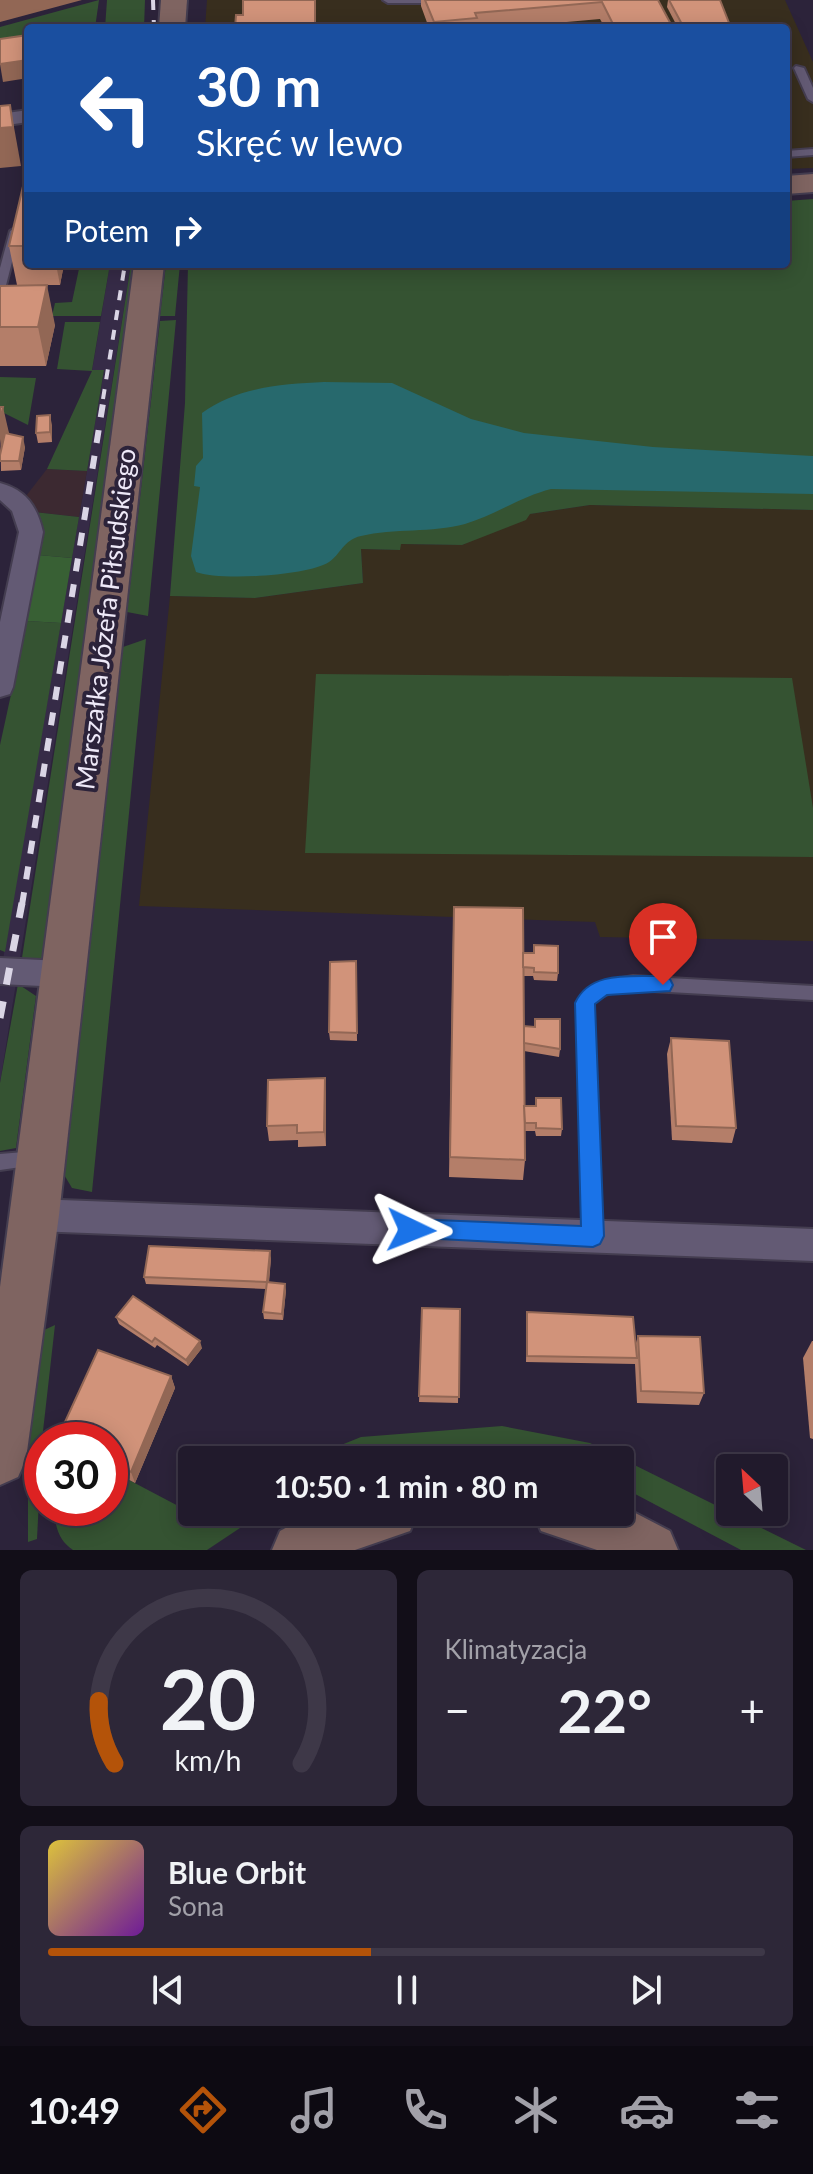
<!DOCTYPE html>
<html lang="pl">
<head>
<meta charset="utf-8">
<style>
	:root { --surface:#211a2c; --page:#2d2738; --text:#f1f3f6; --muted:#a2a1a9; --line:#3e3848; --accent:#b45309 }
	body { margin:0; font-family:Lato,sans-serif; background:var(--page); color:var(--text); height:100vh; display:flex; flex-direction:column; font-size:30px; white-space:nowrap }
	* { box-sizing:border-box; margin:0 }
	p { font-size:26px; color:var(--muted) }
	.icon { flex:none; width:44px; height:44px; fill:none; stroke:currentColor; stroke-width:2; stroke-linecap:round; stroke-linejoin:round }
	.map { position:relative; height:1550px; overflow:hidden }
	.drawer { display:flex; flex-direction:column; gap:20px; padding:20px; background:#120e18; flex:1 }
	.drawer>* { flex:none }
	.banner { position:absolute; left:24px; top:24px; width:766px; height:244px; border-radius:8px; box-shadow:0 4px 20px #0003,0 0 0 2px var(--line); background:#1a4fa0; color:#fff; overflow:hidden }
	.needle { width:52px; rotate:334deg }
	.tools { position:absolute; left:716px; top:1454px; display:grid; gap:16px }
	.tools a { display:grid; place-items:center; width:72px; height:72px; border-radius:8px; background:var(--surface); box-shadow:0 4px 20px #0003,0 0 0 2px var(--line); font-size:40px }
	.speed { position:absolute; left:24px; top:1422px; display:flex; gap:16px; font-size:40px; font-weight:700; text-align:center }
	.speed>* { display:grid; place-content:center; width:104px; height:104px; border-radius:50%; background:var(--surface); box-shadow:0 4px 20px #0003,0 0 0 2px var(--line); line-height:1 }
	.speed .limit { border:12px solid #d22; background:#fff; color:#111 }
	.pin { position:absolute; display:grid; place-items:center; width:68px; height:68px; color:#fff; margin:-82px -34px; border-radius:50% 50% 50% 0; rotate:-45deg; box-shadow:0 0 8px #0007 }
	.pin .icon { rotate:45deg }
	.me { position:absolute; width:88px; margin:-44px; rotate:92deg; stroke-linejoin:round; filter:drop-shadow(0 0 6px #0008) }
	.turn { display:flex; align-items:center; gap:28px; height:168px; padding:0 40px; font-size:36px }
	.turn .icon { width:104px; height:104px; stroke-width:2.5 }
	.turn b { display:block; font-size:56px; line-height:68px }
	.then { display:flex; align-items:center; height:76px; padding:0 40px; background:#0003; gap:16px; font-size:30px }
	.big { font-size:60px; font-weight:700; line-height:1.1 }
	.drawer .tile { flex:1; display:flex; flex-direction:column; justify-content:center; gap:12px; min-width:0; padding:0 28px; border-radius:12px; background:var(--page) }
	.drawer .dial { align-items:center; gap:0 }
	.dial svg { height:208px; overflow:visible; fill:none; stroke:var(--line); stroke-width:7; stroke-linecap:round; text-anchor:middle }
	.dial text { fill:var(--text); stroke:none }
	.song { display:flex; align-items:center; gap:24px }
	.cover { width:96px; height:96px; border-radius:12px; background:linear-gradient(135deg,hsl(50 70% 55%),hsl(280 70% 35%)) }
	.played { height:8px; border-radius:4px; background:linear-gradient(90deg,var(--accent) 45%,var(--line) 45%) }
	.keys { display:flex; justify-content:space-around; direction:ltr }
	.heat { display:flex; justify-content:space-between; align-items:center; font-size:44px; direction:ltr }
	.drawer .tiles { flex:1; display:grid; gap:20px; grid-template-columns:1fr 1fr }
	.tile:last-child { grid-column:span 2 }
	.trip { position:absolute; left:178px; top:1446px; width:456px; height:80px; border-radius:8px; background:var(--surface); box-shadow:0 4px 20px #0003,0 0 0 2px var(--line); font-weight:700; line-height:80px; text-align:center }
	.dock { display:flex; height:128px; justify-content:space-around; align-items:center; background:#0d0a12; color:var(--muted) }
	.dock .icon { width:56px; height:56px }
	.dock .active { color:var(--accent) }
	.dock b { font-size:36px; color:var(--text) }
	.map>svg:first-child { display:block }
	.built { fill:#362b47 }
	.industrial { fill:#3c2931 }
	.education { fill:#382e1e }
	.green { fill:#355332 }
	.forest { fill:#386034 }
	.water { fill:#27696d }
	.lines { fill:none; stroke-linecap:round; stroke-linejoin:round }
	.lane-casing { stroke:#443d50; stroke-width:4 }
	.street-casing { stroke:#443d50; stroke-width:4 }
	.secondary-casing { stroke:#443d50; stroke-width:4 }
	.lane { fill:#635a74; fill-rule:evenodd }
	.street { fill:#635a74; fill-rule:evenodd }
	.secondary { fill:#7f6461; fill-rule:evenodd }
	.rail-far2 { stroke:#dad5e5; stroke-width:4; stroke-dasharray:10 10; stroke-linecap:butt }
	.rail-far1 { stroke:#dad5e5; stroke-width:6; stroke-dasharray:13 13; stroke-linecap:butt }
	.rail { stroke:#dad5e5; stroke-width:7; stroke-dasharray:17 17; stroke-linecap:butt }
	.wall { fill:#b47e69 }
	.shaded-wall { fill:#926755 }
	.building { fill:#d1937a; stroke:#926755; stroke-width:2 }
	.route { fill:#1a73e8; stroke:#114b97; stroke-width:2 }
	.labels { text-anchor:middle; stroke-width:8; stroke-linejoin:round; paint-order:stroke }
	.street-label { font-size:26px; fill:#eee9f8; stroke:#2c233a }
</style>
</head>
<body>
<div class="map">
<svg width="813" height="1550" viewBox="0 0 813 1550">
	<rect width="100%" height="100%" fill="#2c233a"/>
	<path class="built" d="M110,264H131L0,1083V977L104,371H92Z"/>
	<path class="industrial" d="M47,469L87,471L79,517L34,512L26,496Z"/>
	<g class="education">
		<path d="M207,0H785L813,62V168L786,169V28H205Z"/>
		<path d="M590,505L813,510V941L600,937L595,922L139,906L170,596L255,598L363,583L361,549L400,550V544L462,545L530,514Z"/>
	</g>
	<g class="green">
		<path d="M99,0L95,28H28V38L0,49V27Z"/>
		<path d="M107,0H145L144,28H130L129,24L105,28Z"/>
		<path d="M813,199V510L590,505L530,514L526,520L462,545L401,544L400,550L361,549L363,583L255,598L170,596L185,403L188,264H786V201Z"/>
		<path d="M80,264H110L101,316H52L55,303L72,302Z"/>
		<path d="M131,264H134L43,959L21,964Z"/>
		<path d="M166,264H180L175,316H160Z"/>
		<path d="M176,320L148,616L127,612L160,321Z"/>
		<path d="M65,322H100L92,370H104L87,471L47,469L92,371L57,369Z"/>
		<path d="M0,377L36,378L28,425L0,411Z"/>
		<path d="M34,512L79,517L72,558L38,555Z"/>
		<path d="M27,621L61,623L5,952L0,950V745Z"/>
		<path d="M146,639L92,1192L72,1188L63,1173L123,647Z"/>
		<path d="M316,674L792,678L813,808V857L305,853Z"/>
		<path d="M18,984L36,996L16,1148L0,1151V1083Z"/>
		<path d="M55,1325L42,1440L37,1539L28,1542V1454L42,1331Z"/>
		<path d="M502,1426L590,1443L806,1550H741L620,1486V1460H522L451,1454L406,1460H304L361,1437Z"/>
		<path d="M110,1470L184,1509L192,1506V1512H264L207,1550H73C59,1541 53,1524 56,1508H110Z"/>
	</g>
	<path class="forest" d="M38,555L72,558L61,623L27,621Z"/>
	<path class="water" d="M324,382L392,383L471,419L524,433L653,447L813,456V494L551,489C520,497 495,515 465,524C432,533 394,528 361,536C343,540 341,554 329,562C308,576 219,581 196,572L191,556L200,487L194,486L196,466L203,458L202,413C237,387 282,384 324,382Z"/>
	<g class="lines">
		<g class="lane-casing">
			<g id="lane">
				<path d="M383,0H441L436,3H388Z"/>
				<path d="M796,66L804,68L813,88V102L808,99L794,68Z"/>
				<path d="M813,149V155L786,157V151Z"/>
				<path d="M15,228L20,231L5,289L0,292V268L10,231Z"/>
				<path d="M633,976L813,986V1000L633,990C617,992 604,992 593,1004L601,1236L599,1242L593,1244L587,1242L585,1236L577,1003C589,981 610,980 633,976Z"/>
				<path d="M36,1151L42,1154L44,1159L42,1164L0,1170V1154Z"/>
			</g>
		</g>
		<g class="street-casing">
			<g id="street">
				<path d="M28,110V122L0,126V114Z"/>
				<path d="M0,483C26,490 37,506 43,532L13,687L10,694L0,697V622L19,532L12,511L0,500Z"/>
				<path d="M0,958L62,961L73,965L77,974L73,983L62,987L0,984Z"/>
				<path d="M35,1199L813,1229V1261L35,1231L23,1226L18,1215L23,1204Z"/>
			</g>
		</g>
		<g class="secondary-casing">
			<g id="secondary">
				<path d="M161,0H187L185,28H159Z"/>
				<path d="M813,174V192L786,194V176Z"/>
				<path d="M134,264H164L59,1215L26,1459L18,1477L0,1485V1287Z"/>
				<path d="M620,1505L670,1531L678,1550H597L541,1531L533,1512H620Z"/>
				<path d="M315,1512H418L410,1531L355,1550H272L280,1531Z"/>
			</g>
		</g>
		<use href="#lane" class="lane"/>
		<use href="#street" class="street"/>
		<use href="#secondary" class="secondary"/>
		<g class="rail-far2">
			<path d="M153,0L154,28"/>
			<path d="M103,399L125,264"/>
		</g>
		<path class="rail-far1" d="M22,905L104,397"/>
		<path class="rail" d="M0,1018L22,903"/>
	</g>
	<g class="wall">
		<path d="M421,0H658L673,28H605L600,19L501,28H429L421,6Z"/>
		<path d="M668,0H720L731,28H678L667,7Z"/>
		<path d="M28,165V264H64L60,285H17L9,246Z"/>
		<path d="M0,286L55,325L46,366H0Z"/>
		<path d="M0,407L9,434L25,447L21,470L1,471Z"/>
		<path d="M52,425V442L38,443L36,433Z"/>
		<path d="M453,930L523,953H533L534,945L558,973L557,981L534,980L533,976H523L524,1026L534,1027L535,1019L560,1049L559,1057L524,1051V1106H535L536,1098L562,1129L561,1136H536L535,1131H525V1160L523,1180L449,1177Z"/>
		<path d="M356,961L357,1041L330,1040L329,1032Z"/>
		<path d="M671,1038L736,1128L732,1143L672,1140L667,1054Z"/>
		<path d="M325,1078L326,1146L298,1147V1140L269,1141L267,1126Z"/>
		<path d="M271,1258L269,1283L286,1290L283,1320L264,1319L263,1312L266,1289L146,1284L144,1277Z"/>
		<path d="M422,1308L460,1309L458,1403L419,1402Z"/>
		<path d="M527,1312L636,1343L638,1336L704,1393L699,1405L637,1403L635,1364L526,1362Z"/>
		<path d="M116,1317L202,1348L188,1366L157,1345L155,1348L119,1324Z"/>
		<path d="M812,1341H813V1439L810,1438L803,1358Z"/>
		<path d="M171,1376L175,1388L135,1483L110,1470V1440H61L59,1435Z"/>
	</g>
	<g class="shaded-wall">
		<path d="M0,0H82L0,22Z"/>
		<path d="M28,60V78L3,82L0,64Z"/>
		<path d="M10,105L21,166L0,168V128Z"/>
		<path d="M56,264H64L60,285Z"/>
		<path d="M47,285L55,325L46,366L38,327Z"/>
		<path d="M3,407L9,433L4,456L0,439V421Z"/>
		<path d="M50,415L52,425V442L50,432Z"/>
		<path d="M23,437L25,447L21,470L19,461Z"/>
		<path d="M325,1078L326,1093V1146L324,1132Z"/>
		<path d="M270,1251L271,1258L268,1289L267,1282Z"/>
		<path d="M285,1284L286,1290L283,1320L282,1314Z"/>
		<path d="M200,1341L202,1348L188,1366L186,1360Z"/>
		<path d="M171,1376L175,1388L135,1483L131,1472Z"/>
	</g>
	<g class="building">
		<path d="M243,0H315V28H235L236,15H243Z"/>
		<path d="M425,0H658L673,28H615L602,2L475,13L477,18L434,22Z"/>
		<path d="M669,0H720L731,28H684Z"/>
		<path d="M28,35V60L0,64V39Z"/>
		<path d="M10,105L13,127L0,128V106Z"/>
		<path d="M28,165V246H9Z"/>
		<path d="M47,285L38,327H0V286Z"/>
		<path d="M0,407H3L0,421Z"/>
		<path d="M50,415V432L36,433L37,416Z"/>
		<path d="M5,433L23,437L19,461H0V455Z"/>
		<path d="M454,907L523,908L525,1160L450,1157Z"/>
		<path d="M534,945L558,946V973L534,972V968L523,967V953H534Z"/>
		<path d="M356,961L357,1033L329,1032L330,962Z"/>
		<path d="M535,1019H560V1049L524,1043V1026L535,1027Z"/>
		<path d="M671,1038L729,1041L736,1128L676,1126Z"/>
		<path d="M325,1078L324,1132L297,1133V1125L267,1126L268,1080Z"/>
		<path d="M536,1098H561L562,1129L536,1128V1123H525L524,1106H536Z"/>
		<path d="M149,1246L270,1251L267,1282L285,1284L282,1314L263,1312L267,1282L144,1277Z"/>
		<path d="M133,1296L200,1341L186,1360L155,1338L152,1342L116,1317Z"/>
		<path d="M422,1308L460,1309L459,1397L419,1396Z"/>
		<path d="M527,1312L633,1317L637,1358L527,1356Z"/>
		<path d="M638,1336L700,1337L704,1393L641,1391Z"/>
		<path d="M98,1350L171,1376L131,1472L110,1462V1440H69L59,1435Z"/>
	</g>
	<path class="route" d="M663,976L670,979L673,985L670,991L607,995L595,1004L604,1236L600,1244L593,1247L403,1237L400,1230L403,1222L411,1219L581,1226L575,1003C590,970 631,977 663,976Z"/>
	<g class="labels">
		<g class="street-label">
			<text transform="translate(106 619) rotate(-83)" y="9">Marszałka Józefa Piłsudskiego</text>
		</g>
	</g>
</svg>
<div class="tools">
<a><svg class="needle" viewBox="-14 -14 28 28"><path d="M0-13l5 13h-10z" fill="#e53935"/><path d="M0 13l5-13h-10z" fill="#a2a1a9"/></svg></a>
</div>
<div class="speed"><div class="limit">30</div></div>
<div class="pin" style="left:663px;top:985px;background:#d93025"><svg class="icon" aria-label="arrive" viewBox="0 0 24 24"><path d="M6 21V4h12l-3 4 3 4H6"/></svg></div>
<svg class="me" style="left:411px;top:1230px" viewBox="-20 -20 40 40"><path d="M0-17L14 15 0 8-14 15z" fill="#1a73e8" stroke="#fff" stroke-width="4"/></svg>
<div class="trip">10:50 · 1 min · 80 m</div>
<div class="banner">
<div class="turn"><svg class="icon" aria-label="left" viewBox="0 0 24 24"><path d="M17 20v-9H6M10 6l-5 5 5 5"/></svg><div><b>30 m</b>Skręć w lewo</div></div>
<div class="then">Potem<svg class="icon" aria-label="right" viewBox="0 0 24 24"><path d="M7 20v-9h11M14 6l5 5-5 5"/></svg></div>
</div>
</div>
<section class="drawer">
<div class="tiles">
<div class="tile dial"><svg viewBox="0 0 100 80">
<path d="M14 69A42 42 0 1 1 86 69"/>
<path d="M14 69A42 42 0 0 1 8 45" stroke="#b45309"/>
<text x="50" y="56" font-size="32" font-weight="700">20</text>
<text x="50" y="72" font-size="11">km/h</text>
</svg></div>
<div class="tile"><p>Klimatyzacja</p>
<div class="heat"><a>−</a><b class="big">22°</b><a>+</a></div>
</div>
<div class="tile">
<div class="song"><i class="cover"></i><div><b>Blue Orbit</b><p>Sona</p></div></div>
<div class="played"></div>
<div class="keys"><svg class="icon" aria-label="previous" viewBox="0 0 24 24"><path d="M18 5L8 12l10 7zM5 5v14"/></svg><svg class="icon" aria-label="pause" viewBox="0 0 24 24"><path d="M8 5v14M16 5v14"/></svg><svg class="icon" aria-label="next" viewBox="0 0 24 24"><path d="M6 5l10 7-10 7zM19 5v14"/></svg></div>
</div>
</div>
</section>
<nav class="dock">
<b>10:49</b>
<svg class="icon active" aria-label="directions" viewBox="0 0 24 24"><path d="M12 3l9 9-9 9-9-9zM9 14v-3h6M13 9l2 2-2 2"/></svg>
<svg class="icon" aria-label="music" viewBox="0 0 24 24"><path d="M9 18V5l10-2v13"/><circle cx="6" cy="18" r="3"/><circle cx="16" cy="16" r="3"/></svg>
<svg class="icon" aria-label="phone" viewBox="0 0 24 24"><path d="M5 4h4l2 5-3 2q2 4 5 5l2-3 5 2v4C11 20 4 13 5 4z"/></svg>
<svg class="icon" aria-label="climate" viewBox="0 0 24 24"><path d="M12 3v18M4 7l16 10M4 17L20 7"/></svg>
<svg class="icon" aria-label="car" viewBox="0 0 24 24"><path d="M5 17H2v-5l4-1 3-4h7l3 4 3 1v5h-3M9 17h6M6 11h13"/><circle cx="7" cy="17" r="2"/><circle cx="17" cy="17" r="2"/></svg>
<svg class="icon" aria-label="filters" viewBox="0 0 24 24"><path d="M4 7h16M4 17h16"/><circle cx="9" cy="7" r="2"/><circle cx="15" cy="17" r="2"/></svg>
</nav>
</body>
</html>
